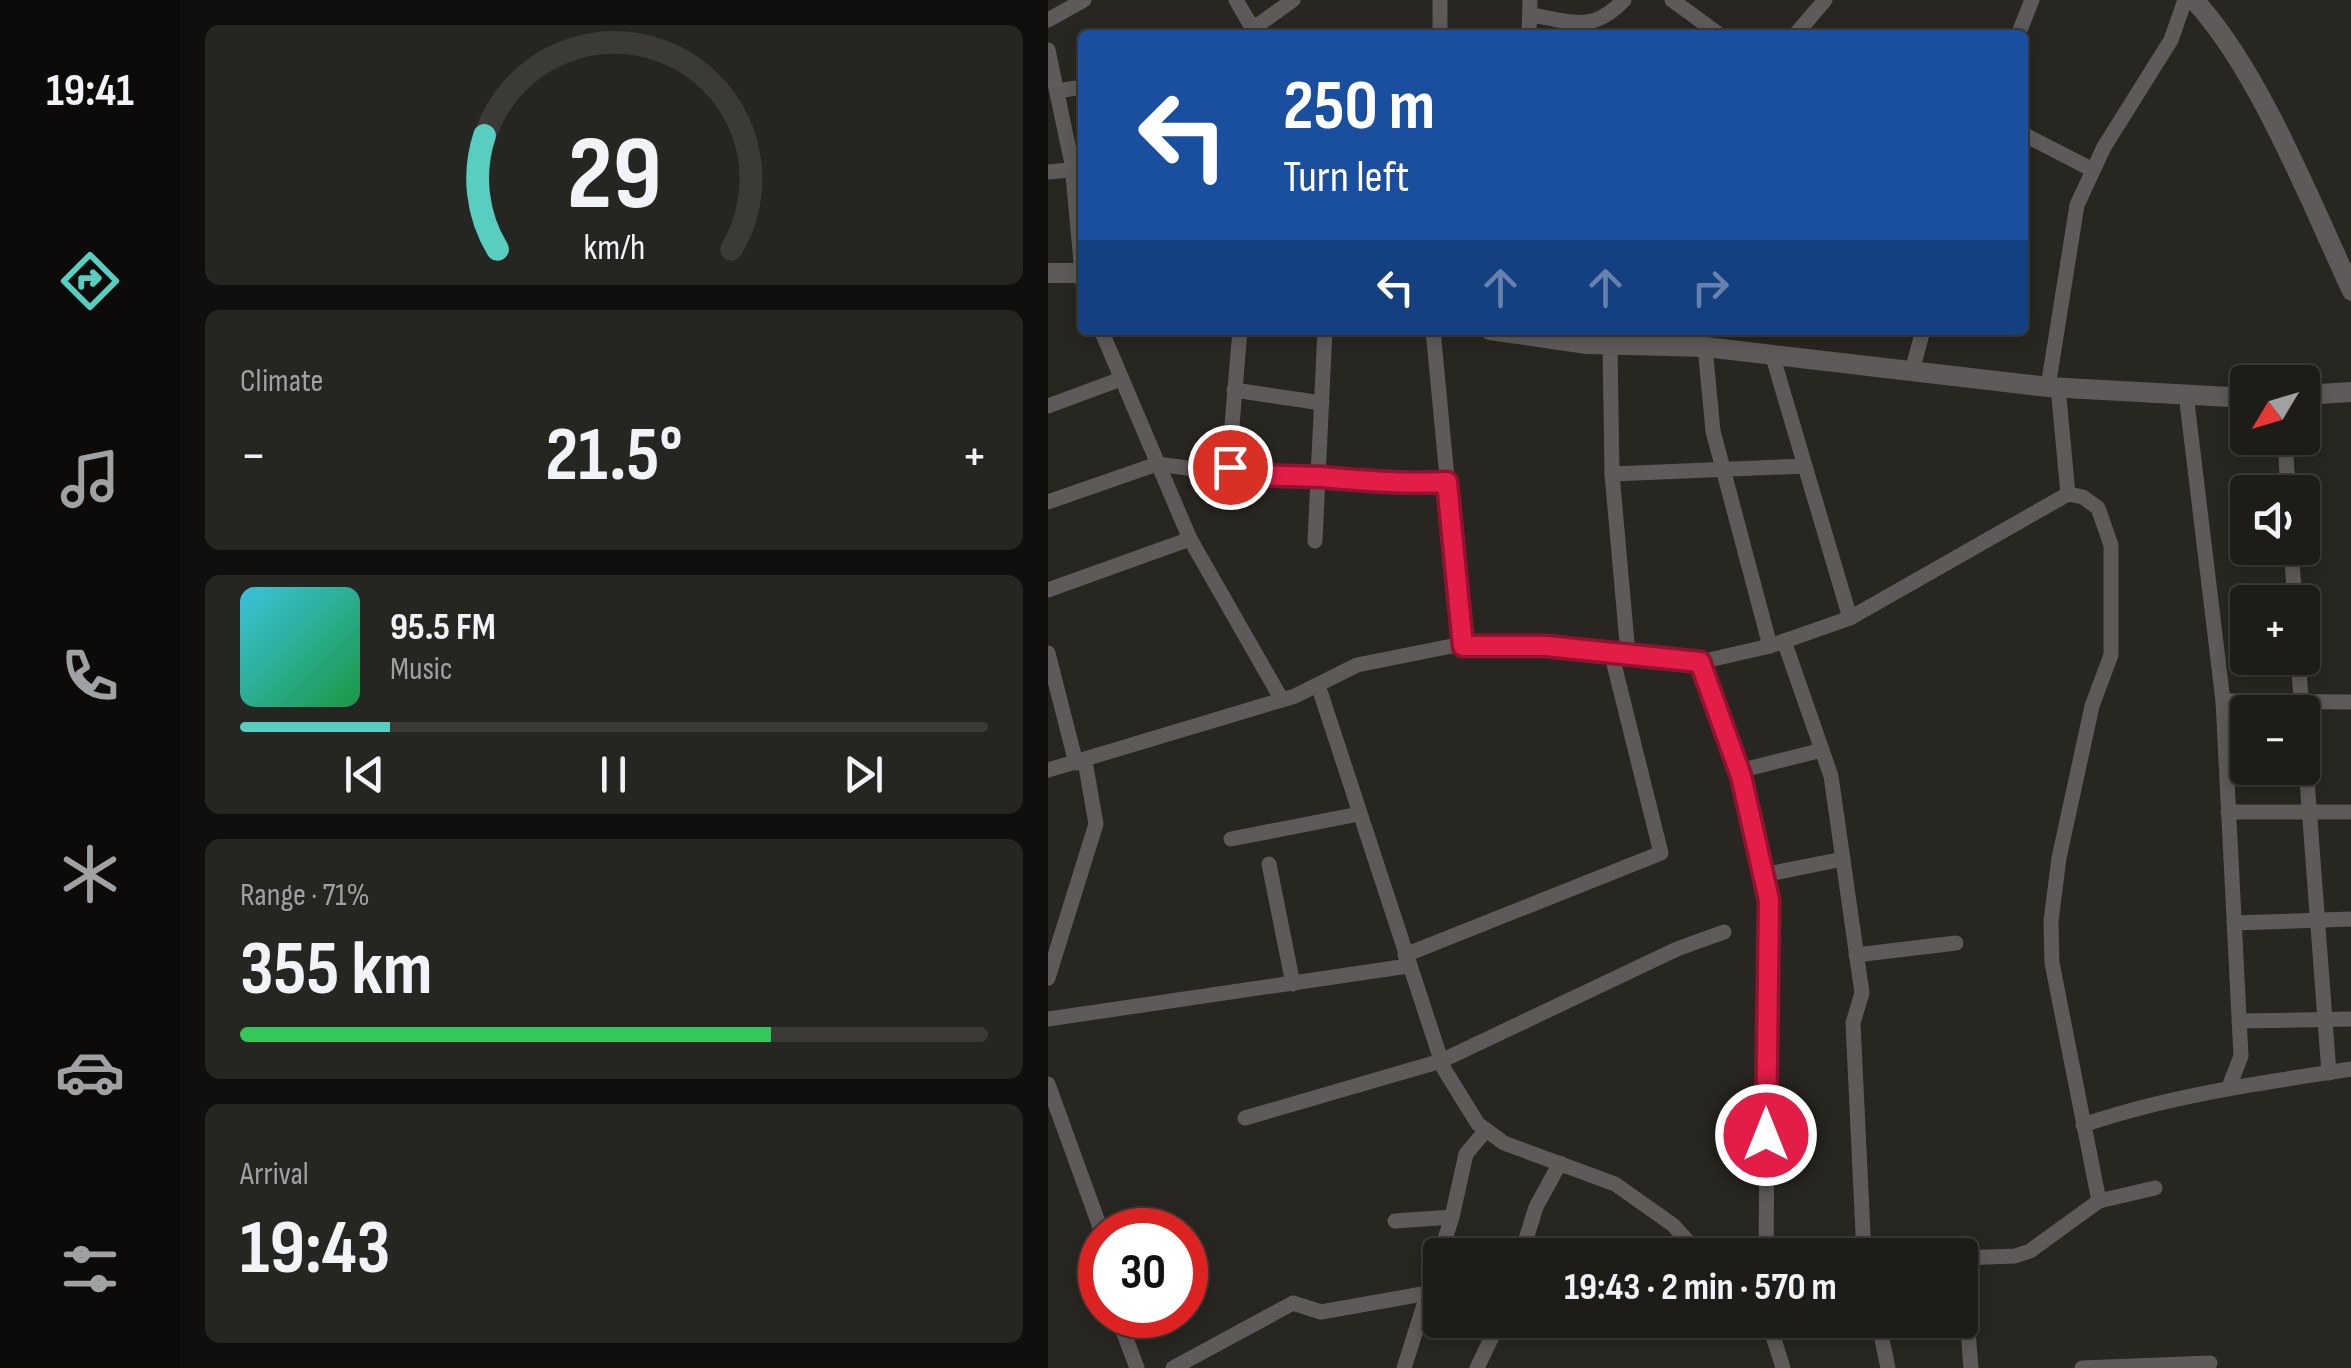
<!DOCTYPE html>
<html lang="en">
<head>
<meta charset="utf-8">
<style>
	:root { --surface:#1d1c18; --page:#252521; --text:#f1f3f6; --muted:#a0a1a2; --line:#3b3a37; --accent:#58cec0 }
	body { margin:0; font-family:"Sofia Sans Condensed",sans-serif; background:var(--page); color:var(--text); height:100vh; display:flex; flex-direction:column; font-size:38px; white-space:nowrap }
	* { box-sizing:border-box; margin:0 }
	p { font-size:32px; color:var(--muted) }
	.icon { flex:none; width:55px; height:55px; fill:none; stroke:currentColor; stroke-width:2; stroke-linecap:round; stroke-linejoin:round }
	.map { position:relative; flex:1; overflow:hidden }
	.details { display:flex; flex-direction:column; gap:25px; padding:25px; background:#100f0d; width:868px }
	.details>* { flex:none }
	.top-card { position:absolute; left:30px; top:30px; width:950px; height:305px; border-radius:10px; box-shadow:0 5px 15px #0003,0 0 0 2px var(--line); background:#1a4fa0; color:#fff; overflow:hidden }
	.needle { width:65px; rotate:232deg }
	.buttons { position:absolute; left:1182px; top:365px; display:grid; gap:20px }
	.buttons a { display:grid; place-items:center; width:90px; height:90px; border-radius:10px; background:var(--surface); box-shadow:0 5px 15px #0003,0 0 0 2px var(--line); font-size:50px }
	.speed { position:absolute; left:30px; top:1208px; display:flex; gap:20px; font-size:50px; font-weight:700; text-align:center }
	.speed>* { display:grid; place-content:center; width:130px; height:130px; border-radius:50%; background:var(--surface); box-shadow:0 5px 15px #0003,0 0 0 2px var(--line); line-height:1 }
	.speed .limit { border:15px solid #d22; background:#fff; color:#111 }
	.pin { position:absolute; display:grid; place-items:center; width:85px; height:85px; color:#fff; margin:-42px; border:5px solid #fff; border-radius:50%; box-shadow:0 2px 10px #0007 }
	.me { position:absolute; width:110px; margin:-55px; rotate:0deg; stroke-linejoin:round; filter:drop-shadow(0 0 8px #0008) }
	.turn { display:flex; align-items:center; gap:35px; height:210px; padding:0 40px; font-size:45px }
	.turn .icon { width:130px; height:130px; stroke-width:2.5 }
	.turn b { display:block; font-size:70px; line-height:85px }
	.lanes { display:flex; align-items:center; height:95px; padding:0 40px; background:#0003; justify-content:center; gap:50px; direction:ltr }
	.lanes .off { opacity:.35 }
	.big { font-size:75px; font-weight:700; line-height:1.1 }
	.details .tile { flex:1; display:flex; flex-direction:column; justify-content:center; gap:15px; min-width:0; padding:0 35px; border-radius:15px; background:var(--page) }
	.details .dial { align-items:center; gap:0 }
	.dial svg { height:260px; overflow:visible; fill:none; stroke:var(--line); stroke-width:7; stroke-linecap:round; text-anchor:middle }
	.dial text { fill:var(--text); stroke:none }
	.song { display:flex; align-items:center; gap:30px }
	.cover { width:120px; height:120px; border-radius:15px; background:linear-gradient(135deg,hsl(190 70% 55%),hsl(140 70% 35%)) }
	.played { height:10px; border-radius:5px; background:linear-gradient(90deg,var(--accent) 20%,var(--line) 20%) }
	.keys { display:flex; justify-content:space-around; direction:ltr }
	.heat { display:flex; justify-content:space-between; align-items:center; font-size:55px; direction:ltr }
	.charge { height:15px; border-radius:8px; background:linear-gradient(90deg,#34c759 71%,var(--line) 0) }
	.trip { position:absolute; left:375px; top:1238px; width:555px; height:100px; border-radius:10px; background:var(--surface); box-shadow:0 5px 15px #0003,0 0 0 2px var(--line); font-weight:700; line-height:100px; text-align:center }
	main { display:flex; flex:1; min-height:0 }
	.menu { display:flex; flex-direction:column; width:180px; justify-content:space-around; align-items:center; background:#0c0b0a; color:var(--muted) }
	.menu .icon { width:70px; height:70px }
	.menu .current { color:var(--accent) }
	.menu b { font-size:45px; color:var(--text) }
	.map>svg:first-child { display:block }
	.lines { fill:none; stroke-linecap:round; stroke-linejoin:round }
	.minor { stroke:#5e5a5a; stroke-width:15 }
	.tertiary { stroke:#5e5a5a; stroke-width:20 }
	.route-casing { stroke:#92132f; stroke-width:25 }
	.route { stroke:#e11d48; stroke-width:18 }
</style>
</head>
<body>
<main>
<nav class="menu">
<b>19:41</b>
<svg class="icon current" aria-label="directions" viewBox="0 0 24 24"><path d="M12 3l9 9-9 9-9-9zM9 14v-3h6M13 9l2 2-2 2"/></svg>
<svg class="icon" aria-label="music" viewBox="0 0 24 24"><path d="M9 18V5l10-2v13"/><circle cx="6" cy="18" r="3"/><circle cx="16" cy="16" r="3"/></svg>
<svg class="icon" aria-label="phone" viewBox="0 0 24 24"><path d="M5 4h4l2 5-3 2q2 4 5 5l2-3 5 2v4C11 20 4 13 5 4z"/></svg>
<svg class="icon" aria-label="climate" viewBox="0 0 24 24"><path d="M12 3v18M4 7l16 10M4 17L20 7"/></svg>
<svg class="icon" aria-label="car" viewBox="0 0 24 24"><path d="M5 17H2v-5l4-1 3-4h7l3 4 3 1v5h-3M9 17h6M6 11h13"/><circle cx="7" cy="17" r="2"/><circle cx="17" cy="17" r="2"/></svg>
<svg class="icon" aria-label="filters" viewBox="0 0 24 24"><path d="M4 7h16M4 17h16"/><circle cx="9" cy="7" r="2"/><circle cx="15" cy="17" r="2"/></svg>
</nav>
<section class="details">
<div class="tile dial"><svg viewBox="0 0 100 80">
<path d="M14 69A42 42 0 1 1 86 69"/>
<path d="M14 69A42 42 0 0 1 10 34" stroke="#58cec0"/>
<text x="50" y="56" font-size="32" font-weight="700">29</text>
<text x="50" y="72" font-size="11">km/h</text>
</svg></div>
<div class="tile"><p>Climate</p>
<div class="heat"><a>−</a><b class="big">21.5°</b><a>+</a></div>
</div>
<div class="tile">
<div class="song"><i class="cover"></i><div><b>95.5 FM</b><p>Music</p></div></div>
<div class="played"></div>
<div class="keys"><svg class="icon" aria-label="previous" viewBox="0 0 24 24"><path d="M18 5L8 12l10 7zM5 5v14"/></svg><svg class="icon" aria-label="pause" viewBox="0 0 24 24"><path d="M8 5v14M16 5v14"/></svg><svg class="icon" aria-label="next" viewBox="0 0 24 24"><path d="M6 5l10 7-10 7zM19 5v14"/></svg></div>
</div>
<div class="tile"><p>Range · 71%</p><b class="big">355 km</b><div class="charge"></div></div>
<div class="tile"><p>Arrival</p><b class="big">19:43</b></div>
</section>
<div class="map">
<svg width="1304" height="1368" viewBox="0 0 1304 1368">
	<rect width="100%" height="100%" fill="#272620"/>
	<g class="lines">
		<g class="minor">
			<path d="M188,0L202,24L210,25L245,0"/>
			<path d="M624,0L672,35"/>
			<path d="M482,15C525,21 543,34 576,0"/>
			<path d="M0,20L36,0"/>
			<path d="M392,35V0"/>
			<path d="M481,35L482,0"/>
			<path d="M747,35L777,0"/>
			<path d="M970,35L984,0"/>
			<path d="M0,50L24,164L35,284"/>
			<path d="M9,91L35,87"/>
			<path d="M975,134L1045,170"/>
			<path d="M0,172L31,169"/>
			<path d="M53,330L142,539L234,700"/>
			<path d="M385,330L415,646"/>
			<path d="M562,345L564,474L580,654"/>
			<path d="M657,347L665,431L722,646"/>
			<path d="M864,371L875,330"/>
			<path d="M1000,387L1029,205L1056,147L1123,40L1137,0"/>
			<path d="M1010,387L1020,494"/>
			<path d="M186,390L274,403"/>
			<path d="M1138,394L1175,701L1193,1056L1181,1087"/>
			<path d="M0,406L73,379"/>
			<path d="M1237,438L1240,492"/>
			<path d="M757,466L802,618"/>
			<path d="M180,473L192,330"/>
			<path d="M564,474L757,466L724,354"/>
			<path d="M0,502L109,464L208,477H271L340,485L399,483"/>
			<path d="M267,541L277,330"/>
			<path d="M1243,548L1247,602"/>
			<path d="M0,590L142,539"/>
			<path d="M736,641L783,776L814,993L805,1023L816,1255"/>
			<path d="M0,653L28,763"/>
			<path d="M1250,658L1254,712"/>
			<path d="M652,662L693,777L721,900L718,1255"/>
			<path d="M270,685L396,1069L430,1124L456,1143L567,1184L625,1225L652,1255"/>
			<path d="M1175,701L1304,702"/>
			<path d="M1255,727L1281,1073"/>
			<path d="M0,770L247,696L309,665L404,646H498L652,662L722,646L802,618L1020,494L1035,497L1050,508L1063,545V655L1044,706L1011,858L1003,921L1004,963L1051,1201"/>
			<path d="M691,771L774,750"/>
			<path d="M1180,812H1304"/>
			<path d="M183,839L311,814"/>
			<path d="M221,864L245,984"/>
			<path d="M715,875L795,859"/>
			<path d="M1186,923L1304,919"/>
			<path d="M357,955L613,853L563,652"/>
			<path d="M808,955L908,943"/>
			<path d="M0,978L48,824L37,761"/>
			<path d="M0,1019L360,966"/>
			<path d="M1191,1021L1304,1019"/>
			<path d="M0,1084L53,1230"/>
			<path d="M197,1118L393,1061L629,949L676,932"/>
			<path d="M1035,1125C1123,1095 1212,1083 1304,1069"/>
			<path d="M347,1221L404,1217"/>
			<path d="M473,1255L488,1207L512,1163"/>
			<path d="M912,1258L967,1256L982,1251L1051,1201L1107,1188"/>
			<path d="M914,1258L923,1368"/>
			<path d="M69,1315L89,1368"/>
			<path d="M720,1320L735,1368"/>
			<path d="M830,1320L840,1368"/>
			<path d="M125,1368L245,1303L273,1312L380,1293"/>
			<path d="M356,1368L404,1217L418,1154L438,1130"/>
			<path d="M429,1368L452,1320"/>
			<path d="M1034,1368L1162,1363"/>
		</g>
		<g class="tertiary">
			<path d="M1146,0C1211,70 1263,203 1304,291"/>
			<path d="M0,273H35"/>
			<path d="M442,330L539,344L657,347L1000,387L1200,398"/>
			<path d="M1255,395L1304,392"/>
		</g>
	</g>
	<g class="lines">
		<g class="route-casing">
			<path id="route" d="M182,467L180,473C212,477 243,475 274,477C317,481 356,484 399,482L415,646H498L652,662L693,776L721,900L718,1135"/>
		</g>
		<use href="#route" class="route"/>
	</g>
</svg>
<div class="buttons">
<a><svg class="needle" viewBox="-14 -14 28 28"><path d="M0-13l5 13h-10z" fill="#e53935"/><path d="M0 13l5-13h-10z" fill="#a0a1a2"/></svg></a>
<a><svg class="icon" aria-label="sound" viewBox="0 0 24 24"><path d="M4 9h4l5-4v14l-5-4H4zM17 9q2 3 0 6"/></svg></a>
<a>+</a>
<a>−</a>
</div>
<div class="speed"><div class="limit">30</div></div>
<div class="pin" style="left:182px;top:467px;background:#d93025"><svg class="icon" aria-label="arrive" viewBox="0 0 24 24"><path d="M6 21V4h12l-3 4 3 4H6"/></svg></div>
<svg class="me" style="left:718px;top:1135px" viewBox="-20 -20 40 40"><circle r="17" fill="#e11d48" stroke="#fff" stroke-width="3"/><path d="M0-11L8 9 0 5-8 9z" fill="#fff"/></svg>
<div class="trip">19:43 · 2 min · 570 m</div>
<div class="top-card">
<div class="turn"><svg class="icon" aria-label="left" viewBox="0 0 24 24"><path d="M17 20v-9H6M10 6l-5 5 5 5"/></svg><div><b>250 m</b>Turn left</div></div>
<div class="lanes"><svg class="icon" aria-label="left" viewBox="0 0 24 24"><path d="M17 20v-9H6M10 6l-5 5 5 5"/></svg><svg class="icon off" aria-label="ahead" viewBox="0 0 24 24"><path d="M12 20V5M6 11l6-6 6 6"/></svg><svg class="icon off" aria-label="ahead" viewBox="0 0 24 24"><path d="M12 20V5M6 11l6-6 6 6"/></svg><svg class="icon off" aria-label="right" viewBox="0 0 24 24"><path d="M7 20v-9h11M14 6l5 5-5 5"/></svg></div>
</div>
</div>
</main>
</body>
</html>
